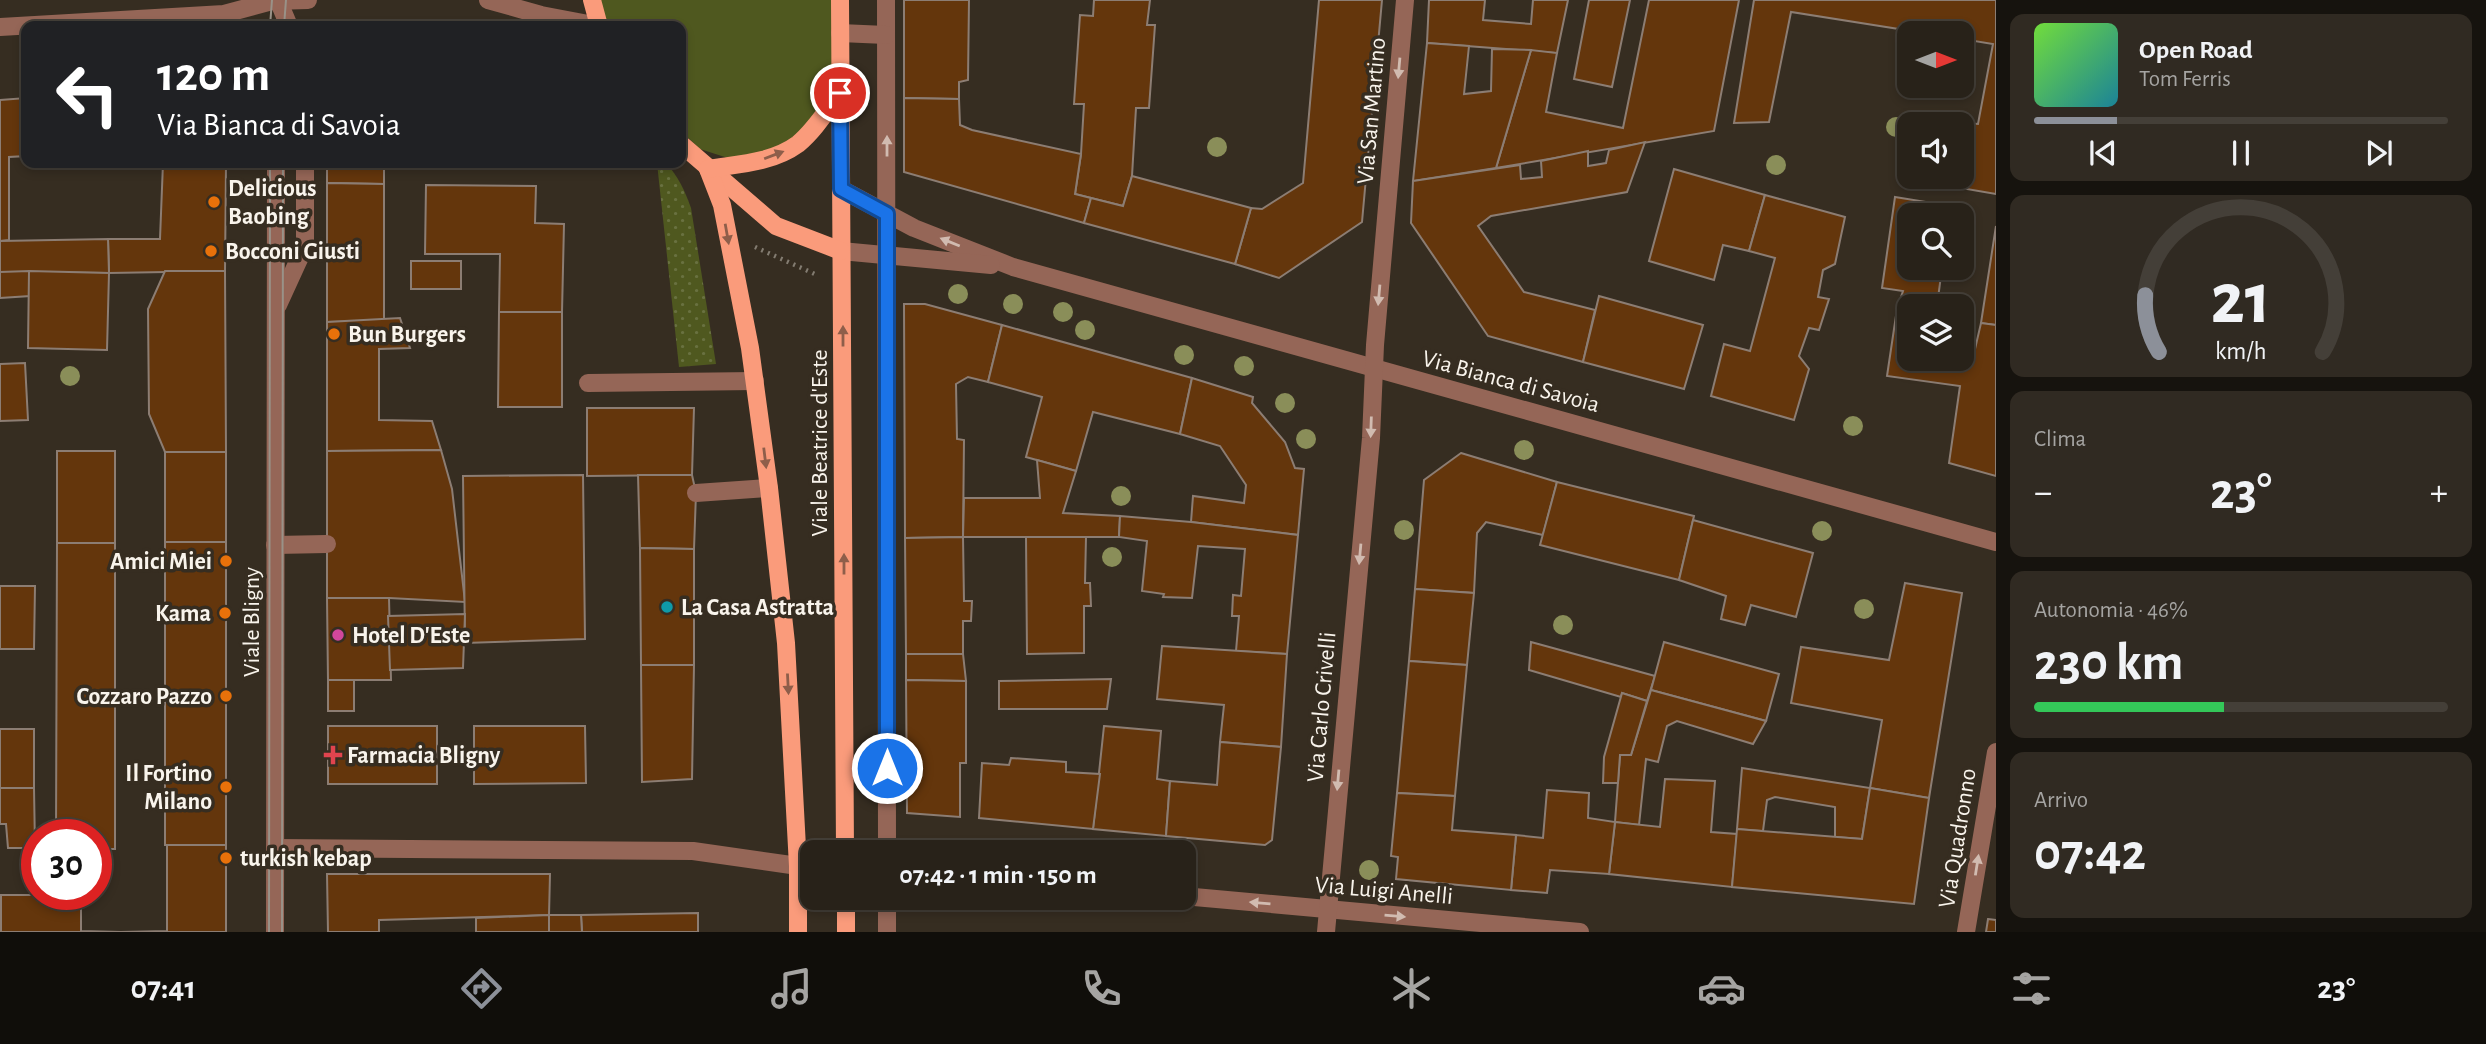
<!DOCTYPE html>
<html lang="it">
<head>
<meta charset="utf-8">
<style>
	:root { --surface:#282219; --page:#302a22; --text:#f1f3f6; --muted:#a5a4a2; --line:#443f38; --accent:#8c9099 }
	body { margin:0; font-family:"Alegreya Sans",sans-serif; background:var(--page); color:var(--text); height:100vh; display:flex; flex-direction:column; font-size:26px; white-space:nowrap }
	* { box-sizing:border-box; margin:0 }
	p { font-size:23px; color:var(--muted) }
	.icon { flex:none; width:38px; height:38px; fill:none; stroke:currentColor; stroke-width:2; stroke-linecap:round; stroke-linejoin:round }
	.map { position:relative; flex:1; overflow:hidden }
	.panel { display:flex; flex-direction:column; gap:14px; padding:14px; background:#16130e; width:490px }
	.panel>* { flex:none }
	.banner { position:absolute; left:21px; top:21px; width:665px; height:147px; border-radius:14px; box-shadow:0 4px 10px #0003,0 0 0 2px var(--line); background:#202124; color:#fff; overflow:hidden }
	.needle { width:46px; rotate:90deg }
	.controls { position:absolute; left:1897px; top:21px; display:grid; gap:14px }
	.controls a { display:grid; place-items:center; width:77px; height:77px; border-radius:14px; background:var(--surface); box-shadow:0 4px 10px #0003,0 0 0 2px var(--line); font-size:35px }
	.speed { position:absolute; left:21px; top:819px; display:flex; gap:14px; font-size:35px; font-weight:700; text-align:center }
	.speed>* { display:grid; place-content:center; width:91px; height:91px; border-radius:50%; background:var(--surface); box-shadow:0 4px 10px #0003,0 0 0 2px var(--line); line-height:1 }
	.speed .limit { border:10px solid #d22; background:#fff; color:#111 }
	.pin { position:absolute; display:grid; place-items:center; width:60px; height:60px; color:#fff; margin:-30px; border:4px solid #fff; border-radius:50%; box-shadow:0 2px 7px #0007 }
	.me { position:absolute; width:77px; margin:-38px; rotate:0deg; stroke-linejoin:round; filter:drop-shadow(0 0 5px #0008) }
	.turn { display:flex; align-items:center; gap:24px; height:147px; padding:0 21px; font-size:32px }
	.turn .icon { width:91px; height:91px; stroke-width:2.5 }
	.turn b { display:block; font-size:49px; line-height:60px }
	.big { font-size:52px; font-weight:600; line-height:1.1 }
	.panel .card { flex:1; display:flex; flex-direction:column; justify-content:center; gap:10px; min-width:0; padding:0 24px; border-radius:14px; background:var(--page) }
	.panel .dial { align-items:center; gap:0 }
	.dial svg { height:182px; overflow:visible; fill:none; stroke:var(--line); stroke-width:7; stroke-linecap:round; text-anchor:middle }
	.dial text { fill:var(--text); stroke:none }
	.song { display:flex; align-items:center; gap:21px }
	.cover { width:84px; height:84px; border-radius:10px; background:linear-gradient(135deg,hsl(100 70% 55%),hsl(190 70% 35%)) }
	.played { height:7px; border-radius:4px; background:linear-gradient(90deg,var(--accent) 20%,var(--line) 20%) }
	.keys { display:flex; justify-content:space-around; direction:ltr }
	.heat { display:flex; justify-content:space-between; align-items:center; font-size:38px; direction:ltr }
	.charge { height:10px; border-radius:5px; background:linear-gradient(90deg,#34c759 46%,var(--line) 0) }
	.trip { position:absolute; left:800px; top:840px; width:396px; height:70px; border-radius:14px; background:var(--surface); box-shadow:0 4px 10px #0003,0 0 0 2px var(--line); font-weight:600; line-height:70px; text-align:center }
	.tab-bar { display:flex; height:112px; justify-content:space-around; align-items:center; background:#100e0a; color:var(--muted) }
	.tab-bar .icon { width:49px; height:49px }
	.tab-bar .on { color:var(--accent) }
	.tab-bar b { font-size:32px; color:var(--text) }
	main { display:flex; flex:1; min-height:0 }
	.map>svg:first-child { display:block }
	.grass { fill:url(#grass-dots) }
	.park { fill:#4f581f }
	.building { fill:#64360c; stroke:#8c7d73; stroke-width:2 }
	.lines { fill:none; stroke-linecap:round; stroke-linejoin:round }
	.path { stroke:#837c71; stroke-width:4.5; stroke-dasharray:2 5; stroke-linecap:butt }
	.minor { stroke:#956657; stroke-width:18 }
	.major { stroke:#fa9b7b; stroke-width:18 }
	.tram { stroke:#999288; stroke-width:2 }
	.tree { fill:#8a8e59 }
	.oneway { fill:#d1bbb0 }
	.oneway2 { fill:#8e5e4a }
	.route-casing { stroke:#114b97; stroke-width:18 }
	.route { stroke:#1a73e8; stroke-width:12 }
	.food-dot { fill:#e8710a; stroke:#362d21; stroke-width:2.5 }
	.culture-dot { fill:#0f9aa8; stroke:#362d21; stroke-width:2.5 }
	.hotel-dot { fill:#d1479c; stroke:#362d21; stroke-width:2.5 }
	.health-dot { fill:#e0444e; stroke:#362d21; stroke-width:2.5 }
	.labels { text-anchor:middle; stroke-width:7; stroke-linejoin:round; paint-order:stroke }
	.street-label { font-size:24px; fill:#f9f4ec; stroke:#362d21 }
	.poi-label { font-size:24px; font-weight:bold; fill:#f9f4ec; stroke:#362d21; text-anchor:start }
</style>
</head>
<body>
<main>
<div class="map">
<svg width="1996" height="932" viewBox="0 0 1996 932">
	<defs>
		<pattern id="grass-dots" width="8" height="8" patternUnits="userSpaceOnUse" patternTransform="scale(1.75)"><rect width="8" height="8" fill="#4f581f"/><path d="M2 2h.1M6 6h.1" fill="none" stroke="#697140" stroke-width="1.8" stroke-linecap="round"/></pattern>
	</defs>
	<rect width="100%" height="100%" fill="#362d21"/>
	<path class="grass" d="M657,163H666C678,176 685,191 691,208L716,364L679,367Z"/>
	<path class="park" d="M601,0H836L834,86L805,131L760,156L731,159L700,149L681,131V26H605Z"/>
	<g class="building">
		<path d="M904,0H969L968,80L959,82V99L904,98Z"/>
		<path d="M1094,0H1150L1147,25H1155L1149,108H1136L1132,176L1123,206L1075,194L1081,154L1084,104H1074L1080,15L1093,16Z"/>
		<path d="M1319,0H1382L1362,222L1279,278L1235,264L1251,208L1262,209L1303,183Z"/>
		<path d="M1429,0H1485L1483,20L1531,24L1533,0H1568L1557,53L1427,43Z"/>
		<path d="M1589,0H1630L1612,87L1574,79Z"/>
		<path d="M1649,0H1739L1714,131L1496,168L1531,50L1557,53L1546,112L1623,128Z"/>
		<path d="M1754,0H1996V194L1920,181V177H1962V124H1929V120L1978,124L1993,44L1962,39V33H1924L1791,12L1769,122L1734,123Z"/>
		<path d="M1427,43L1469,46L1464,94L1491,91L1492,49L1531,50L1496,168L1413,181Z"/>
		<path d="M26,98V156L9,157V240L0,241V100Z"/>
		<path d="M904,98L959,99L960,125L972,130L1081,154L1075,194L1091,198L1084,223L904,172Z"/>
		<path d="M1645,142L1627,192L1491,216L1478,226L1524,292L1595,310L1583,362L1488,336L1411,223L1413,181L1520,165L1521,179L1542,177L1541,161L1588,151V166L1606,163L1609,150Z"/>
		<path d="M163,163H226L225,271L109,273L108,239H160Z"/>
		<path d="M327,163H384V184L327,183Z"/>
		<path d="M1674,169L1765,195L1749,251L1723,245L1714,280L1649,261Z"/>
		<path d="M1132,176L1251,208L1235,264L1084,223L1091,198L1123,206Z"/>
		<path d="M327,183L384,184V321L327,322Z"/>
		<path d="M426,185L536,186L535,223L564,224L562,312H499L500,254H425Z"/>
		<path d="M1765,195L1845,217L1835,264L1823,270L1818,297L1829,299L1819,330L1809,328L1799,356L1809,369L1794,420L1711,396L1724,344L1750,351L1775,258L1749,251Z"/>
		<path d="M1895,197L1951,206L1950,215H1909V268H1942L1937,306H1909V311L1897,309L1903,291L1882,288Z"/>
		<path d="M1996,226V325L1981,323Z"/>
		<path d="M108,239L109,273L0,272V241Z"/>
		<rect x="411" y="261" width="50" height="28"/>
		<path d="M29,271L30,296L0,298V272Z"/>
		<path d="M29,271L109,273L107,350L28,348Z"/>
		<path d="M165,271H225L226,452H165L149,414L148,309Z"/>
		<path d="M1599,296L1703,325L1684,389L1583,362Z"/>
		<path d="M904,304H925L1002,325L988,382L968,377L956,384L957,439L964,440L963,537L905,538Z"/>
		<path d="M1897,309L1909,311V359H1962V347L1975,349L1981,323L1996,325V476L1949,463L1960,386L1887,376Z"/>
		<path d="M499,312H562V407H498Z"/>
		<path d="M400,318L410,348L379,349V420L432,421L441,450L327,451V322Z"/>
		<path d="M1002,325L1192,378L1180,434L1093,412L1076,471L1026,457L1042,397L988,382Z"/>
		<path d="M25,363L28,420L0,421V364Z"/>
		<path d="M1192,378L1253,397L1252,403L1285,442L1295,468L1304,469L1298,535L1191,522L1193,496L1244,503L1246,485L1220,446L1180,434Z"/>
		<path d="M587,408H694L692,475L587,476Z"/>
		<path d="M441,450L452,489L465,602L389,598H327V451Z"/>
		<rect x="57" y="451" width="58" height="92"/>
		<rect x="165" y="452" width="61" height="90"/>
		<path d="M1461,453L1557,482L1543,535L1486,522L1477,533L1474,593L1415,589L1424,480Z"/>
		<path d="M1037,460L1076,471L1063,513L1120,516L1119,537H963L964,498H1040Z"/>
		<path d="M583,475L585,639L465,643L463,476Z"/>
		<path d="M638,475H692L696,493L694,549L640,548Z"/>
		<path d="M1557,482L1694,516L1679,580L1540,545Z"/>
		<path d="M1120,516L1191,522L1298,535L1287,654L1236,651L1239,616H1232L1233,595L1241,596L1245,549L1198,546L1192,598L1163,597L1164,594L1142,591L1147,541L1119,537Z"/>
		<path d="M1693,520L1813,553L1796,617L1751,605L1745,625L1721,619L1726,596L1679,580Z"/>
		<path d="M963,537L964,601H972L971,621H963V654H906L905,538Z"/>
		<path d="M1026,537H1086L1085,583H1090L1091,606H1084V653L1027,654Z"/>
		<rect x="165" y="542" width="61" height="303"/>
		<path d="M57,543H115V849H96V835H56Z"/>
		<path d="M640,548L694,549V665H641Z"/>
		<path d="M1905,583L1962,593L1929,798L1870,788L1882,720L1791,703L1801,647L1889,660Z"/>
		<path d="M0,586H35L34,649H0Z"/>
		<path d="M1415,589L1474,593L1467,665L1409,661Z"/>
		<path d="M327,598H389L391,680H328Z"/>
		<path d="M465,614L463,668L390,670L388,616Z"/>
		<path d="M1531,642L1655,676L1647,701L1622,693L1621,697L1529,670Z"/>
		<path d="M1664,642L1779,674L1766,721L1651,690Z"/>
		<path d="M1162,646L1287,654L1281,747L1220,742L1224,705L1157,699Z"/>
		<path d="M906,654H963L966,681L906,680Z"/>
		<path d="M1409,661L1467,665L1455,796L1397,793Z"/>
		<path d="M641,665H694L692,779L642,782Z"/>
		<path d="M1111,679L1107,709H999V681Z"/>
		<rect x="328" y="680" width="26" height="31"/>
		<path d="M906,680L966,681V763H960V817L907,813Z"/>
		<path d="M1651,690L1766,721L1753,744L1677,721L1667,726L1658,762L1646,759L1639,825L1615,822L1620,755H1631Z"/>
		<path d="M1622,693L1647,701L1631,755H1620L1618,783H1603L1604,757Z"/>
		<rect x="328" y="726" width="109" height="58"/>
		<path d="M474,726H585L586,783L474,784Z"/>
		<path d="M1104,726L1161,731L1157,779L1170,781L1166,836L1093,829Z"/>
		<rect x="0" y="729" width="34" height="59"/>
		<path d="M1220,742L1281,747L1272,840L1265,845L1166,836L1170,781L1217,785Z"/>
		<path d="M1011,758L1066,762V772L1100,774L1093,829L979,818L982,763L1009,765Z"/>
		<path d="M1742,768L1870,788L1862,839L1835,837V807L1775,797L1767,800L1763,831L1737,829Z"/>
		<path d="M1665,779L1715,781L1711,832L1737,834L1732,887L1609,874L1615,822L1660,827Z"/>
		<path d="M0,788H34L35,848H8L6,824H0Z"/>
		<path d="M1870,788L1929,798L1914,904L1732,887L1737,829L1862,839Z"/>
		<path d="M1547,790L1589,793L1588,818L1615,822L1609,874L1550,870L1547,893L1511,890L1516,835L1543,838Z"/>
		<path d="M1397,793L1455,796L1452,830L1516,835L1511,890L1396,879L1398,857L1391,856Z"/>
		<path d="M167,845H226V932H121L167,931Z"/>
		<path d="M327,874H550L549,915L379,920V932H328Z"/>
		<path d="M1,895H81V931L121,932H1Z"/>
		<path d="M698,913V932H582L581,915Z"/>
		<path d="M549,915V932H476V918Z"/>
		<path d="M549,915H581L582,932H549Z"/>
		<path d="M1988,919L1996,920V932H1986Z"/>
	</g>
	<g class="lines">
		<path class="path" d="M755,247L817,275"/>
		<g class="minor">
			<path d="M278,0L289,26"/>
			<path d="M488,0L541,15L599,26"/>
			<path d="M886,0L887,852"/>
			<path d="M0,27L224,14L272,1L308,0"/>
			<path d="M840,33L886,35"/>
			<path d="M841,189L914,228L1013,267L1996,542"/>
			<path d="M841,251L991,265"/>
			<path d="M278,305L305,246V163"/>
			<path d="M588,383L755,381"/>
			<path d="M696,493L769,488"/>
			<path d="M275,545L327,544"/>
			<path d="M275,848L693,851L798,866"/>
			<path d="M1183,896L1580,932"/>
			<path d="M887,898V932"/>
			<path d="M275,932L276,163"/>
			<path d="M1326,932L1371,438L1375,345L1405,0"/>
			<path d="M1966,932L1996,752"/>
		</g>
		<g class="major">
			<path d="M592,0L599,26"/>
			<path d="M840,0L845,852"/>
			<path d="M681,144L776,226L841,251"/>
			<path d="M708,169L722,205L750,348L769,488L786,643L798,866V932"/>
			<path d="M708,169C738,164 772,163 798,144C815,130 827,110 840,93"/>
			<path d="M846,898V932"/>
		</g>
		<g class="tram">
			<path d="M270,26L272,0"/>
			<path d="M284,26L286,0"/>
			<path d="M269,932L270,163"/>
			<path d="M282,932L283,163"/>
		</g>
	</g>
	<g class="tree">
		<circle cx="1896" cy="127" r="10"/>
		<circle cx="1217" cy="147" r="10"/>
		<circle cx="1776" cy="165" r="10"/>
		<circle cx="958" cy="294" r="10"/>
		<circle cx="1013" cy="304" r="10"/>
		<circle cx="1063" cy="312" r="10"/>
		<circle cx="1085" cy="330" r="10"/>
		<circle cx="1184" cy="355" r="10"/>
		<circle cx="1244" cy="366" r="10"/>
		<circle cx="70" cy="376" r="10"/>
		<circle cx="1285" cy="403" r="10"/>
		<circle cx="1853" cy="426" r="10"/>
		<circle cx="1306" cy="439" r="10"/>
		<circle cx="1524" cy="450" r="10"/>
		<circle cx="1121" cy="496" r="10"/>
		<circle cx="1404" cy="530" r="10"/>
		<circle cx="1822" cy="531" r="10"/>
		<circle cx="1112" cy="557" r="10"/>
		<circle cx="1864" cy="609" r="10"/>
		<circle cx="1563" cy="625" r="10"/>
		<circle cx="1369" cy="870" r="10"/>
	</g>
	<defs><path id="oneway-solid" d="M-6-.8H1V-3.2L6.5 0L1 3.2V.8H-6Z" transform="scale(1.75)"/></defs>
	<g class="oneway">
		<use href="#oneway-solid" transform="translate(1399 68) rotate(95)"/>
		<use href="#oneway-solid" transform="translate(887 146) rotate(-90)"/>
		<use href="#oneway-solid" transform="translate(950 242) rotate(-158)"/>
		<use href="#oneway-solid" transform="translate(1379 295) rotate(95)"/>
		<use href="#oneway-solid" transform="translate(1371 427) rotate(92)"/>
		<use href="#oneway-solid" transform="translate(1360 554) rotate(95)"/>
		<use href="#oneway-solid" transform="translate(1338 780) rotate(95)"/>
		<use href="#oneway-solid" transform="translate(1977 865) rotate(-81)"/>
		<use href="#oneway-solid" transform="translate(1260 903) rotate(-175)"/>
		<use href="#oneway-solid" transform="translate(1395 916) rotate(5)"/>
	</g>
	<g class="oneway2">
		<use href="#oneway-solid" transform="translate(774 155) rotate(-21)"/>
		<use href="#oneway-solid" transform="translate(727 234) rotate(80)"/>
		<use href="#oneway-solid" transform="translate(843 336) rotate(-90)"/>
		<use href="#oneway-solid" transform="translate(765 458) rotate(83)"/>
		<use href="#oneway-solid" transform="translate(844 564) rotate(-90)"/>
		<use href="#oneway-solid" transform="translate(788 684) rotate(87)"/>
	</g>
	<g class="lines">
		<g class="route-casing">
			<path id="route" d="M840,93L841,189L887,214V768"/>
		</g>
		<use href="#route" class="route"/>
	</g>
	<g class="food-dot">
		<circle cx="214" cy="202" r="7"/>
		<circle cx="211" cy="251" r="7"/>
		<circle cx="334" cy="334" r="7"/>
		<circle cx="226" cy="561" r="7"/>
		<circle cx="225" cy="613" r="7"/>
		<circle cx="226" cy="696" r="7"/>
		<circle cx="226" cy="787" r="7"/>
		<circle cx="226" cy="858" r="7"/>
	</g>
	<circle class="culture-dot" cx="667" cy="607" r="7"/>
	<circle class="hotel-dot" cx="338" cy="635" r="7"/>
	<path class="health-dot" d="M329.5 744.5h7v7h7v7h-7v7h-7v-7h-7v-7h7z"/>
	<g class="labels">
		<g class="street-label">
			<text transform="translate(1371 111) rotate(-85)" y="8">Via San Martino</text>
			<text transform="translate(1511 381) rotate(15)" y="8">Via Bianca di Savoia</text>
			<text transform="translate(819 443) rotate(-90)" y="8">Viale Beatrice d'Este</text>
			<text transform="translate(251 622) rotate(-90)" y="8">Viale Bligny</text>
			<text transform="translate(1321 707) rotate(-85)" y="8">Via Carlo Crivelli</text>
			<text transform="translate(1957 838) rotate(-81)" y="8">Via Quadronno</text>
			<text transform="translate(1384 890) rotate(5)" y="8">Via Luigi Anelli</text>
		</g>
		<g class="poi-label">
			<text x="228" y="196">Delicious<tspan x="228" dy="28">Baobing</tspan></text>
			<text x="225" y="259">Bocconi Giusti</text>
			<text x="348" y="342">Bun Burgers</text>
			<text x="212" y="569" text-anchor="end">Amici Miei</text>
			<text x="681" y="615">La Casa Astratta</text>
			<text x="211" y="621" text-anchor="end">Kama</text>
			<text x="352" y="643">Hotel D'Este</text>
			<text x="212" y="704" text-anchor="end">Cozzaro Pazzo</text>
			<text x="347" y="763">Farmacia Bligny</text>
			<text x="212" y="781" text-anchor="end">Il Fortino<tspan x="212" dy="28">Milano</tspan></text>
			<text x="240" y="866">turkish kebap</text>
		</g>
	</g>
</svg>
<div class="controls">
<a><svg class="needle" viewBox="-14 -14 28 28"><path d="M0-13l5 13h-10z" fill="#e53935"/><path d="M0 13l5-13h-10z" fill="#a5a4a2"/></svg></a>
<a><svg class="icon" aria-label="sound" viewBox="0 0 24 24"><path d="M4 9h4l5-4v14l-5-4H4zM17 9q2 3 0 6"/></svg></a>
<a><svg class="icon" aria-label="search" viewBox="0 0 24 24"><circle cx="10" cy="10" r="6"/><path d="M15 15l6 6"/></svg></a>
<a><svg class="icon" aria-label="layers" viewBox="0 0 24 24"><path d="M12 4l9 5-9 5-9-5zM3 14l9 5 9-5"/></svg></a>
</div>
<div class="speed"><div class="limit">30</div></div>
<div class="pin" style="left:840px;top:93px;background:#d93025"><svg class="icon" aria-label="arrive" viewBox="0 0 24 24"><path d="M6 21V4h12l-3 4 3 4H6"/></svg></div>
<svg class="me" style="left:887px;top:768px" viewBox="-20 -20 40 40"><circle r="17" fill="#1a73e8" stroke="#fff" stroke-width="3"/><path d="M0-11L8 9 0 5-8 9z" fill="#fff"/></svg>
<div class="trip">07:42 · 1 min · 150 m</div>
<div class="banner">
<div class="turn"><svg class="icon" aria-label="left" viewBox="0 0 24 24"><path d="M17 20v-9H6M10 6l-5 5 5 5"/></svg><div><b>120 m</b>Via Bianca di Savoia</div></div>
</div>
</div>
<section class="panel">
<div class="card">
<div class="song"><i class="cover"></i><div><b>Open Road</b><p>Tom Ferris</p></div></div>
<div class="played"></div>
<div class="keys"><svg class="icon" aria-label="previous" viewBox="0 0 24 24"><path d="M18 5L8 12l10 7zM5 5v14"/></svg><svg class="icon" aria-label="pause" viewBox="0 0 24 24"><path d="M8 5v14M16 5v14"/></svg><svg class="icon" aria-label="next" viewBox="0 0 24 24"><path d="M6 5l10 7-10 7zM19 5v14"/></svg></div>
</div>
<div class="card dial"><svg viewBox="0 0 100 80">
<path d="M14 69A42 42 0 1 1 86 69"/>
<path d="M14 69A42 42 0 0 1 8 44" stroke="#8c9099"/>
<text x="50" y="56" font-size="32" font-weight="700">21</text>
<text x="50" y="72" font-size="11">km/h</text>
</svg></div>
<div class="card"><p>Clima</p>
<div class="heat"><a>−</a><b class="big">23°</b><a>+</a></div>
</div>
<div class="card"><p>Autonomia · 46%</p><b class="big">230 km</b><div class="charge"></div></div>
<div class="card"><p>Arrivo</p><b class="big">07:42</b></div>
</section>
</main>
<nav class="tab-bar">
<b>07:41</b>
<svg class="icon on" aria-label="directions" viewBox="0 0 24 24"><path d="M12 3l9 9-9 9-9-9zM9 14v-3h6M13 9l2 2-2 2"/></svg>
<svg class="icon" aria-label="music" viewBox="0 0 24 24"><path d="M9 18V5l10-2v13"/><circle cx="6" cy="18" r="3"/><circle cx="16" cy="16" r="3"/></svg>
<svg class="icon" aria-label="phone" viewBox="0 0 24 24"><path d="M5 4h4l2 5-3 2q2 4 5 5l2-3 5 2v4C11 20 4 13 5 4z"/></svg>
<svg class="icon" aria-label="climate" viewBox="0 0 24 24"><path d="M12 3v18M4 7l16 10M4 17L20 7"/></svg>
<svg class="icon" aria-label="car" viewBox="0 0 24 24"><path d="M5 17H2v-5l4-1 3-4h7l3 4 3 1v5h-3M9 17h6M6 11h13"/><circle cx="7" cy="17" r="2"/><circle cx="17" cy="17" r="2"/></svg>
<svg class="icon" aria-label="filters" viewBox="0 0 24 24"><path d="M4 7h16M4 17h16"/><circle cx="9" cy="7" r="2"/><circle cx="15" cy="17" r="2"/></svg>
<b>23°</b>
</nav>
</body>
</html>
